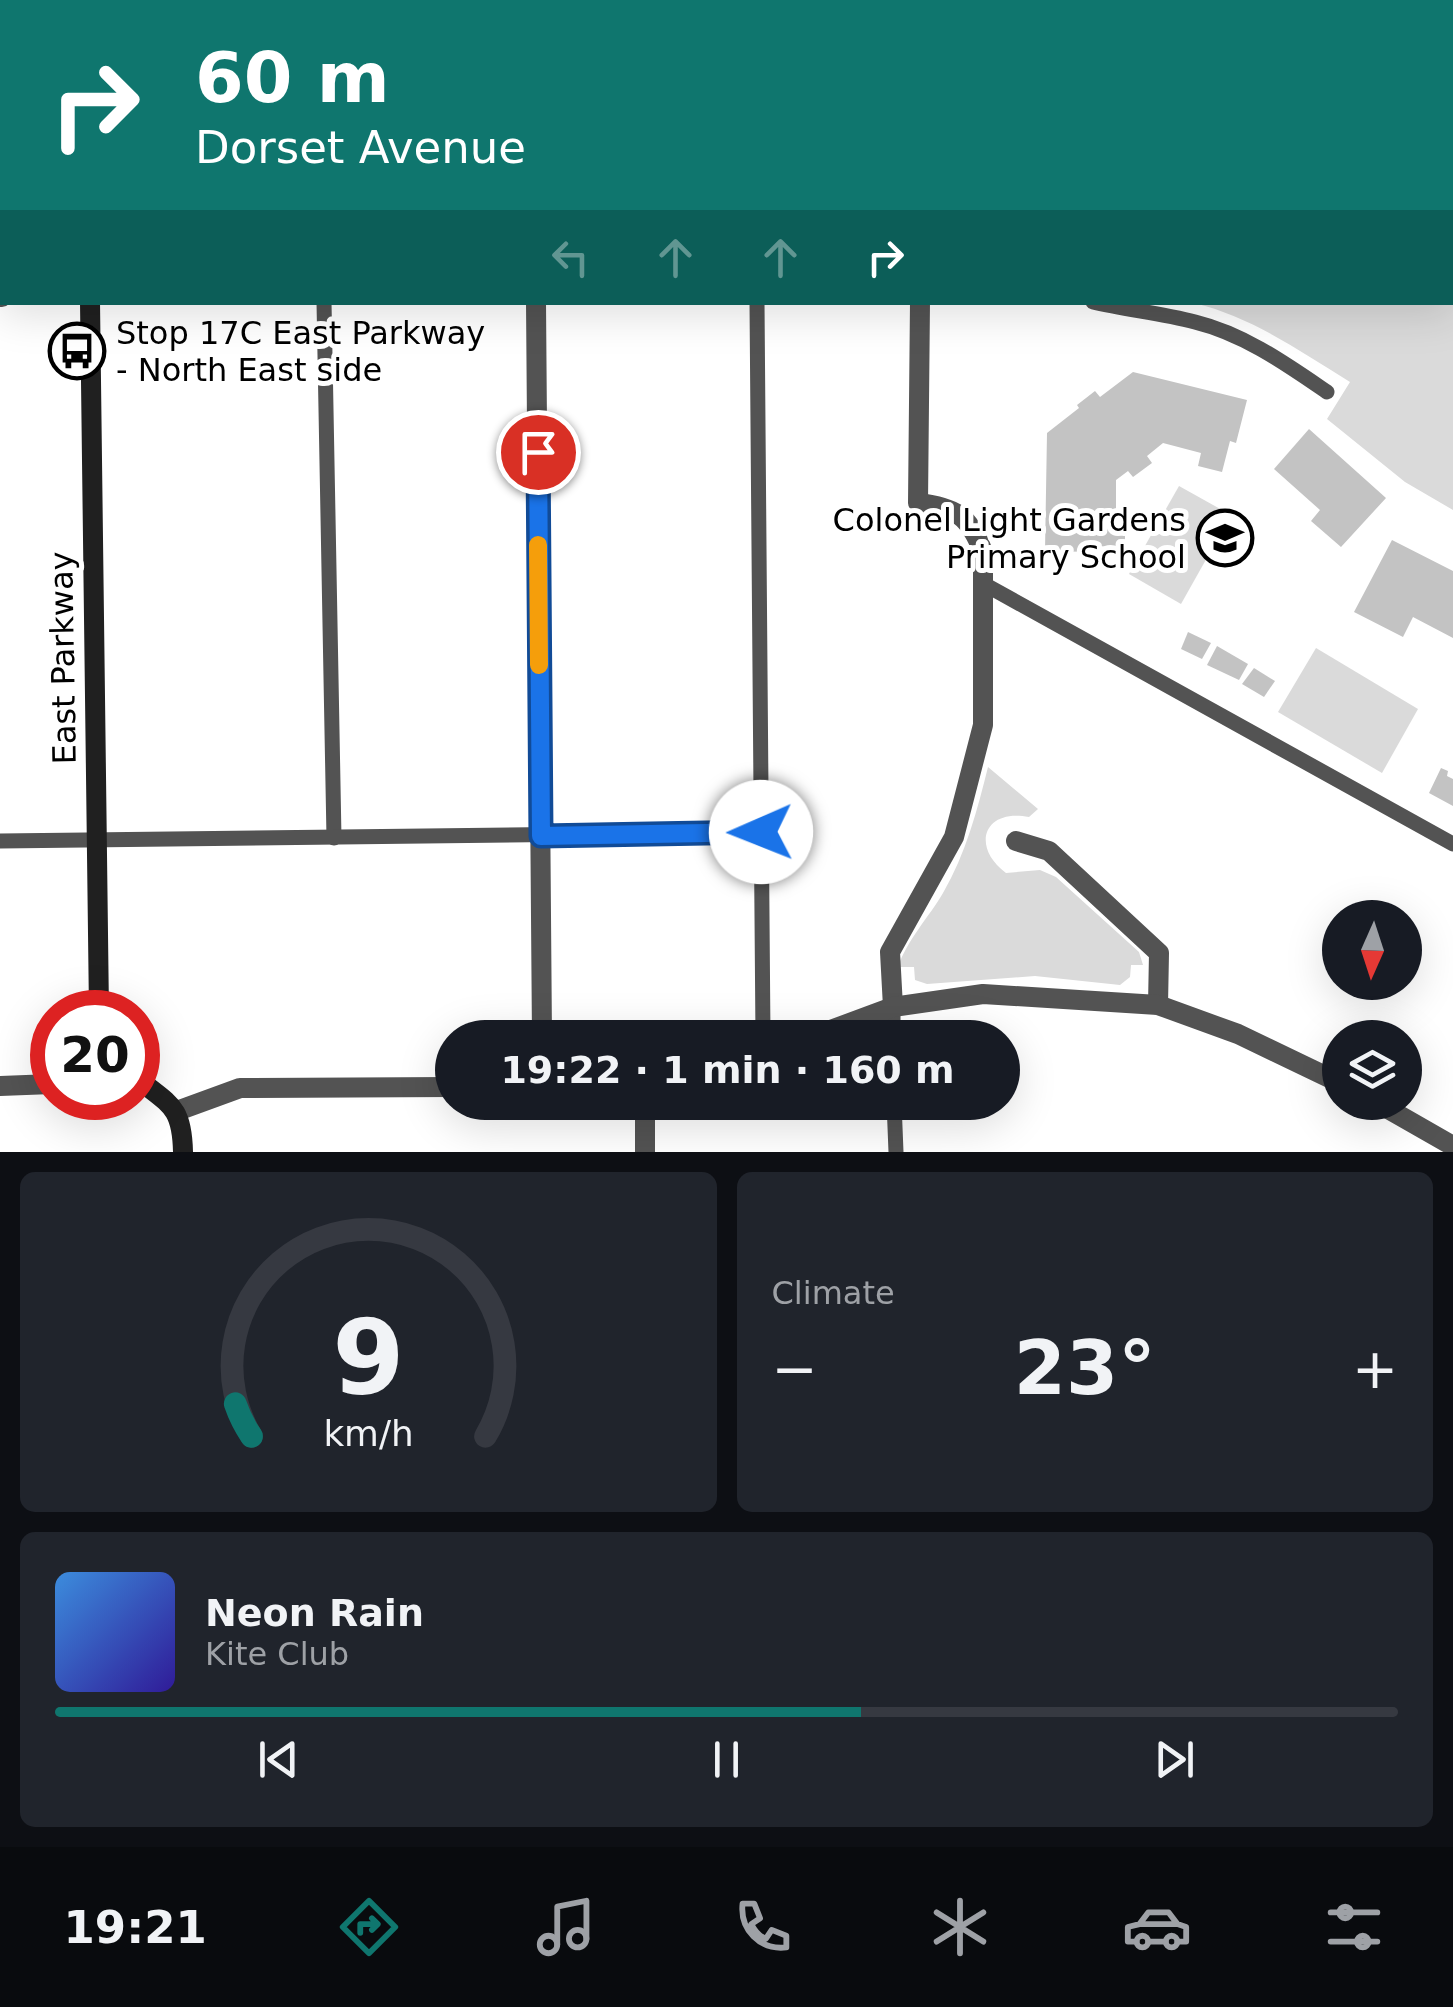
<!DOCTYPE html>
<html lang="en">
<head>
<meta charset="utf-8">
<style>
	:root { --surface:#171b24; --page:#20242c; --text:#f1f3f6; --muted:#9ea1a6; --line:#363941; --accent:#0f766e }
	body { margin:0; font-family:"DejaVu Sans",sans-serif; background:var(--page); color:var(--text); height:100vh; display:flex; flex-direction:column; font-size:38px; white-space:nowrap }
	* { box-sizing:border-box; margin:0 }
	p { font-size:32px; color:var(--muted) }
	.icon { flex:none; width:55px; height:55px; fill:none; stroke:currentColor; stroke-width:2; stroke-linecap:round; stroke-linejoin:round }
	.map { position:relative; height:1152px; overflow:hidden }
	.panel { display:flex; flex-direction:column; gap:20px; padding:20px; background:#0d0f14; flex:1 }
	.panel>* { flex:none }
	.top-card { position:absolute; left:0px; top:0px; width:1455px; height:305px; box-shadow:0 10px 40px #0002; background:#0f766e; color:#fff; overflow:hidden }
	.needle { width:65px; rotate:183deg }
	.fabs { position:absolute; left:1322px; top:900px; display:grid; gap:20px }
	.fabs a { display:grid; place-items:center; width:100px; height:100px; border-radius:50%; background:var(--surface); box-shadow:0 10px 40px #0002; font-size:50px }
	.speed { position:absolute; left:30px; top:990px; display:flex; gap:20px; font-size:50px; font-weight:700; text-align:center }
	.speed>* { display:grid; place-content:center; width:130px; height:130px; border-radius:50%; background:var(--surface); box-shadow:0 10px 40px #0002; line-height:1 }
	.speed .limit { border:15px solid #d22; background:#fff; color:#111 }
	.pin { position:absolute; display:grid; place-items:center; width:85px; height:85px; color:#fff; margin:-42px; border:5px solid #fff; border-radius:50%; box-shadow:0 2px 10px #0007 }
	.me { position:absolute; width:110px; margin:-55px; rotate:269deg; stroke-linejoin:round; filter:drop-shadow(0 0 8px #0008) }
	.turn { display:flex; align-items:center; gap:35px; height:210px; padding:0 30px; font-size:45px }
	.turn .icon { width:130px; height:130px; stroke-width:2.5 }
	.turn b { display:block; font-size:70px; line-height:85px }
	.lanes { display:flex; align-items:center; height:95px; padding:0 30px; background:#0003; justify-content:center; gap:50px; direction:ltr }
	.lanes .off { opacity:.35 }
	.big { font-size:75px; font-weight:600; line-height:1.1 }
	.panel .widget { flex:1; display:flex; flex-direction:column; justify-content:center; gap:15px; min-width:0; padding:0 35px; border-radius:15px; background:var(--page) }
	.panel .dial { align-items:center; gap:0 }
	.dial svg { height:260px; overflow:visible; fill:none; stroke:var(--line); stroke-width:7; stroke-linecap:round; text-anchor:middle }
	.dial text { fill:var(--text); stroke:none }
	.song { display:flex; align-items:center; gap:30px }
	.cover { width:120px; height:120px; border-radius:15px; background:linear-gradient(135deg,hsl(210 70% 55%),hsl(250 70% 35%)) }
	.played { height:10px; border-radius:5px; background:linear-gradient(90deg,var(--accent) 60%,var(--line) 60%) }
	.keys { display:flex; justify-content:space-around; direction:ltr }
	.heat { display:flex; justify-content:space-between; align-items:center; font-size:55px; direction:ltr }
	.panel .tiles { flex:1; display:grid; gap:20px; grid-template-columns:1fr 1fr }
	.widget:last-child { grid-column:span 2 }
	.trip { position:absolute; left:435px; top:1020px; width:585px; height:100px; border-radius:50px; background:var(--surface); box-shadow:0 10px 40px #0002; font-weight:600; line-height:100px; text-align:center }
	.dock { display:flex; height:160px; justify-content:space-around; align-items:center; background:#090b0e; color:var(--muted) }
	.dock .icon { width:70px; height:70px }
	.dock .current { color:var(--accent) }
	.dock b { font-size:45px; color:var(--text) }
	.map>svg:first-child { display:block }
	.green { fill:#dadada }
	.building { fill:#c3c3c3 }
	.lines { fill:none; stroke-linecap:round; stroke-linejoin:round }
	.lane { stroke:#535353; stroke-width:15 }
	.street { stroke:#535353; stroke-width:20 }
	.secondary { stroke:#202020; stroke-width:20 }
	.route-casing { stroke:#114b97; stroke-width:25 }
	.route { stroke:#1a73e8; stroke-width:18 }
	.slow { stroke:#f59e0b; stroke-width:18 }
	.labels { text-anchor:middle; stroke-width:10; stroke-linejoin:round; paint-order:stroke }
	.poi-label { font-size:32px; fill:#000; stroke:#fff; text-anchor:start }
	.street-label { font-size:32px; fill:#000; stroke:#fff }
</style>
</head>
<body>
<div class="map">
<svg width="1453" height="1152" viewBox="0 0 1453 1152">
	<rect width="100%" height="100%" fill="#fff"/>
	<g class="green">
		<path d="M1019,0H1453V510L1405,482L1327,419L1350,382C1300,351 1252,317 1194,303L1452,302V2Z"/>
		<path d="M1179,486L1231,515L1181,604L1129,574Z"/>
		<path d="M1316,648L1418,709L1382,773L1278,712Z"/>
		<path d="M988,767L1038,809L1029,817C983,808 971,847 1006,873L1040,870L1056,877L1139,952L1143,965H1131L1130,977L1120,985L1035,976L927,984L915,980L914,967H898C907,940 929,917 943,893C966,853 977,811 988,767Z"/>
	</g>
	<g class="building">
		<path d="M1133,372L1247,400L1236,443L1230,441L1222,472L1198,466L1201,453L1163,443L1147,456L1152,463L1133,477L1128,471L1116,480V521H1125V547L1093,546L1094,552L1045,551L1047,433L1079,408L1077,405L1095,391L1100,397Z"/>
		<path d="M1309,429L1386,498L1341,547L1311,521L1320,510L1274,469Z"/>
		<path d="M1392,540L1453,571V638L1413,617L1403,637L1354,612Z"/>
		<path d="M1188,632L1211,643L1202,659L1181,649Z"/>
		<path d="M1217,646L1248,664L1239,680L1207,665Z"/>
		<path d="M1254,668L1275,681L1264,697L1242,684Z"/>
		<path d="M1441,768L1448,771L1447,776L1453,779V806L1429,793Z"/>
	</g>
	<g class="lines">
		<g class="lane">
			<path d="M321,0V2"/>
			<path d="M753,0V2"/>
			<path d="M324,302L334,838"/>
			<path d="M757,302L763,1038"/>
			<path d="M1093,302C1127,310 1161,313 1195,322C1244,334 1286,364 1327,392"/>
			<path d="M984,584L1453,844"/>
			<path d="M0,841L761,832"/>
			<path d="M893,1007V1038"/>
			<path d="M894,1102L896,1152"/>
		</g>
		<g class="street">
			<path d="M531,0V2"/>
			<path d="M984,0L985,2"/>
			<path d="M0,297H2"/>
			<path d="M536,302L542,1038"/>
			<path d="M1016,841L1049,851L1159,953L1158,1005"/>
			<path d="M893,1007L890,952L954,837L983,725V552C969,515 956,508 918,503L920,302"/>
			<path d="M809,1038L893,1007L983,994L1158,1005L1238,1034L1340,1083"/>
			<path d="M0,1086L52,1084"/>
			<path d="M645,1102V1152"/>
			<path d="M1376,1102L1453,1146"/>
			<path d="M177,1111L240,1088L452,1087"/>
		</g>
		<g class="secondary">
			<path d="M87,0V2"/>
			<path d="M90,302L99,1012"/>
			<path d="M138,1079C170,1105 182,1106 183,1152"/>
		</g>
	</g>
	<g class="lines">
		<g class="route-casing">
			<path id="route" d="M538,452L541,836L761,832"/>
		</g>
		<use href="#route" class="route"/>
		<path class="slow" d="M538,545L539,665"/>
	</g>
	<defs>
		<g id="bus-ring" transform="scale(2.875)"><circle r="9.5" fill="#fff" stroke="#000" stroke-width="1.5"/><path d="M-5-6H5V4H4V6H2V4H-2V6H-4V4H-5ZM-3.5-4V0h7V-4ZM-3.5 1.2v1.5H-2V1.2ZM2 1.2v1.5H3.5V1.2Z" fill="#000"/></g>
		<g id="school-ring" transform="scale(2.875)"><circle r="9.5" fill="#fff" stroke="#000" stroke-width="1.5"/><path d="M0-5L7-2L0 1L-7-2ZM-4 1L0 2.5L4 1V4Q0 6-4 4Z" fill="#000"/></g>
	</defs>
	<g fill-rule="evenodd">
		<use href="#bus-ring" x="77" y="351"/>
		<use href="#school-ring" x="1225" y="538"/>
	</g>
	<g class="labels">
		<g class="poi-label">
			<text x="116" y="344">Stop 17C East Parkway<tspan x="116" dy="37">- North East side</tspan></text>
			<text x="1186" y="531" text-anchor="end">Colonel Light Gardens<tspan x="1186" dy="37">Primary School</tspan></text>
		</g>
		<g class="street-label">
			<text transform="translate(63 658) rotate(-91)" y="11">East Parkway</text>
		</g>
	</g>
</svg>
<div class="fabs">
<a><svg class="needle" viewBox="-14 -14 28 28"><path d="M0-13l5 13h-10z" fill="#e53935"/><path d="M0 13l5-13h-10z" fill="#9ea1a6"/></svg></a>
<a><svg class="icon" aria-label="layers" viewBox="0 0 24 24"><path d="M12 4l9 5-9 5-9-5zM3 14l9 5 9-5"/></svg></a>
</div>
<div class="speed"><div class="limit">20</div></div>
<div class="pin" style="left:538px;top:452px;background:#d93025"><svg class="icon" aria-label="arrive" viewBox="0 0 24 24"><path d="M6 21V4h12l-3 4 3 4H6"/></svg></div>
<svg class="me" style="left:761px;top:832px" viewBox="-20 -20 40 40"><circle r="19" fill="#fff"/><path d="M0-13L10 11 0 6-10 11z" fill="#1a73e8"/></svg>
<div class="trip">19:22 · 1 min · 160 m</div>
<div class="top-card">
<div class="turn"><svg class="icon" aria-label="right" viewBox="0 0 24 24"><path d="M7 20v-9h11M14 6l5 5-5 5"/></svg><div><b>60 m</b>Dorset Avenue</div></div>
<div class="lanes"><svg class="icon off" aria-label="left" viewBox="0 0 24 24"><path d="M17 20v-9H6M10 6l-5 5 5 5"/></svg><svg class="icon off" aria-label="ahead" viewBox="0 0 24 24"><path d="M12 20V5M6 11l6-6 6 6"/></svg><svg class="icon off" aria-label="ahead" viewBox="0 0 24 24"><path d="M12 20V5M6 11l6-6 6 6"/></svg><svg class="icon" aria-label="right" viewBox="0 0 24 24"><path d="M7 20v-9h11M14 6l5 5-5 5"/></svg></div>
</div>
</div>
<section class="panel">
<div class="tiles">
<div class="widget dial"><svg viewBox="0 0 100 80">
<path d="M14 69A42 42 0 1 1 86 69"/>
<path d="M14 69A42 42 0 0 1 9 59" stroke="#0f766e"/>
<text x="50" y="56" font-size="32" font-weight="700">9</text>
<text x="50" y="72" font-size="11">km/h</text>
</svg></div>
<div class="widget"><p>Climate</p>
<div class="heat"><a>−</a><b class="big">23°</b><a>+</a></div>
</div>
<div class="widget">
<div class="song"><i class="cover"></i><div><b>Neon Rain</b><p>Kite Club</p></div></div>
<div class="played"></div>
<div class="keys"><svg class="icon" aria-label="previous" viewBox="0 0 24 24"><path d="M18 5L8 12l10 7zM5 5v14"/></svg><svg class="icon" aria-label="pause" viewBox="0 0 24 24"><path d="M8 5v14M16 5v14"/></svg><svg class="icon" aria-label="next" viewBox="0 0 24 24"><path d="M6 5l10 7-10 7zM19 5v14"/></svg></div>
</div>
</div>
</section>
<nav class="dock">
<b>19:21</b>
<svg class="icon current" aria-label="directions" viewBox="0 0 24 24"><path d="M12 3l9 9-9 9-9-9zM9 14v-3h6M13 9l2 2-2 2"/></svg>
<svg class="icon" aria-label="music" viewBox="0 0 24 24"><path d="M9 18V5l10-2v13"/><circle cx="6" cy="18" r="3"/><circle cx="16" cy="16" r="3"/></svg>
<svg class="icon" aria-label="phone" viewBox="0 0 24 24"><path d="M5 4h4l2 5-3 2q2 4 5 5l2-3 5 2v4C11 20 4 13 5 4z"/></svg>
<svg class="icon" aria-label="climate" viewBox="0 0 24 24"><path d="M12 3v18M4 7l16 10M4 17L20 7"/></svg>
<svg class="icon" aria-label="car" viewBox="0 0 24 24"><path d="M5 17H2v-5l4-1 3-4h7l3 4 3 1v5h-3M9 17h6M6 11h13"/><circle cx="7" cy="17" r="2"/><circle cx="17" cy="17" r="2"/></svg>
<svg class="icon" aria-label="filters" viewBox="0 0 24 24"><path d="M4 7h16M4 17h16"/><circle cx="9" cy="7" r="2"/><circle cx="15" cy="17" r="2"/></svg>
</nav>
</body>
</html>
